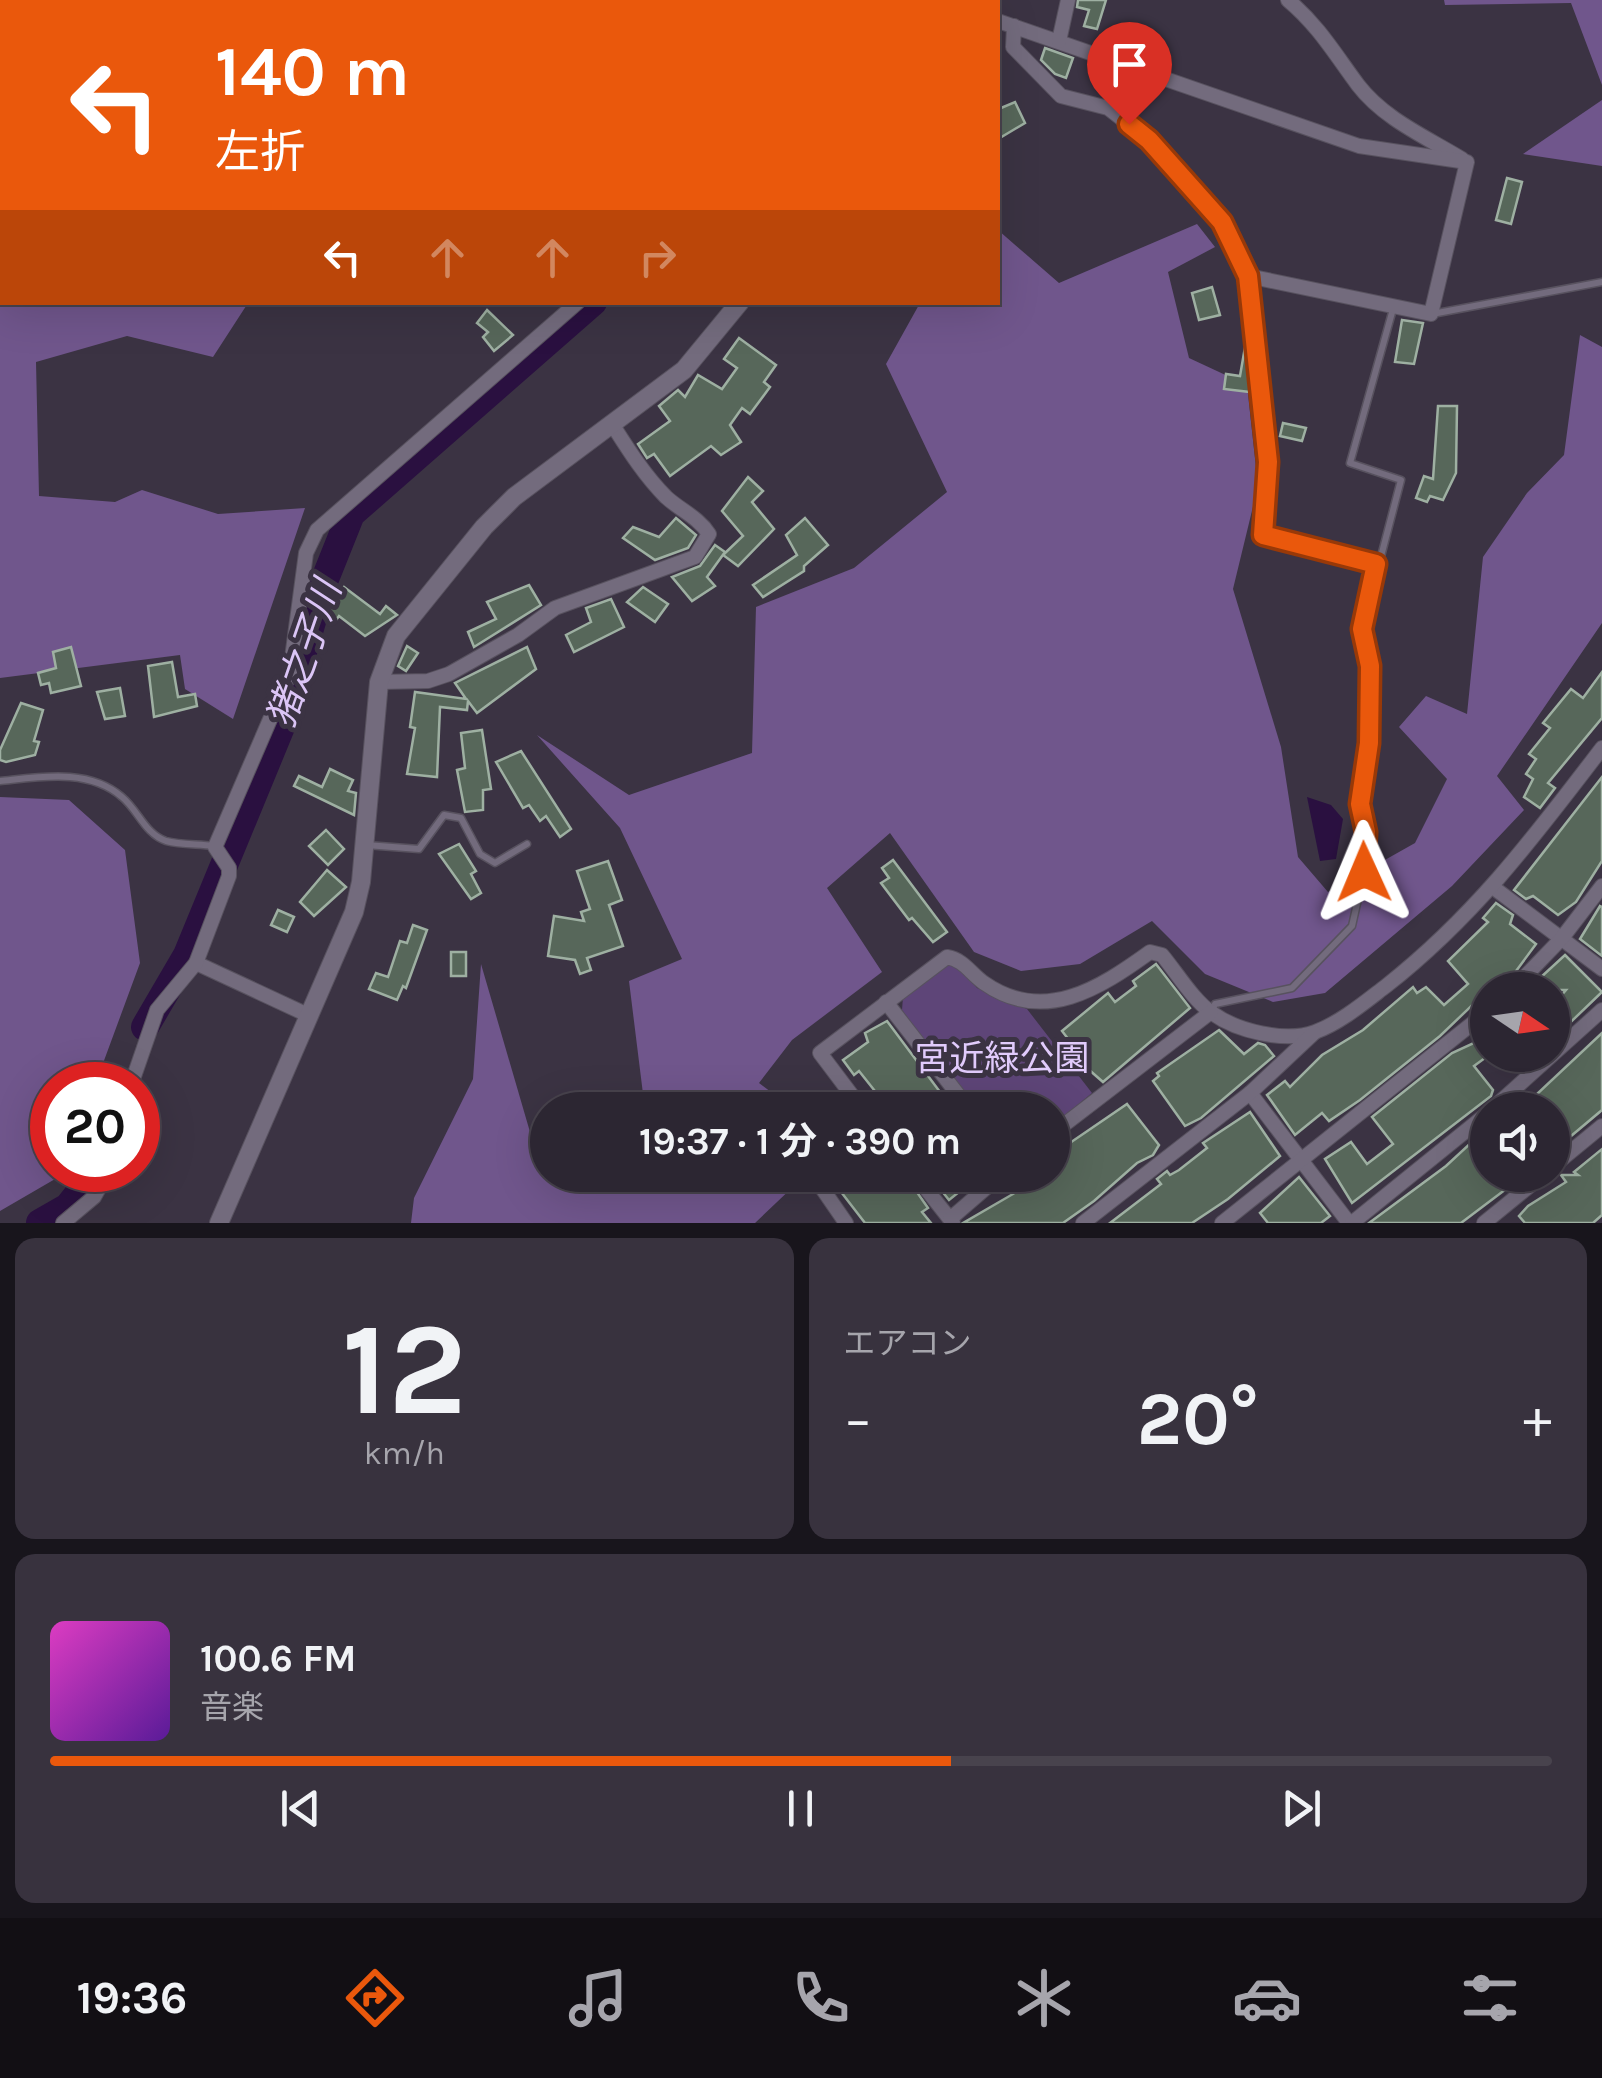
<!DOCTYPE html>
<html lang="ja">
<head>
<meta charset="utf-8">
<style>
	:root { --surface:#2c2632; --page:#38323e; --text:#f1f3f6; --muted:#a6a5ac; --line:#48434d; --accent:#ea580c }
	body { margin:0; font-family:Karla,"Noto Sans JP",sans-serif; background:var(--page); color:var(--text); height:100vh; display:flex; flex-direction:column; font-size:38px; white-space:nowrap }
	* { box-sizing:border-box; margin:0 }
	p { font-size:32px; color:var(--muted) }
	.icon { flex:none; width:55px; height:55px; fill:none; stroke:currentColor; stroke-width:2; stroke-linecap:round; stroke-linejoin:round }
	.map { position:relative; height:1223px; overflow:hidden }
	.panel { display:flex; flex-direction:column; gap:15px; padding:15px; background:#18151c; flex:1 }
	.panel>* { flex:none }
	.top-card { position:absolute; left:0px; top:0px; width:1000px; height:305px; box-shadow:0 10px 40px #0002,0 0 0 2px var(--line); background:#ea580c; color:#fff; overflow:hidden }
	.needle { width:65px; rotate:103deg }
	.buttons { position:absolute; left:1470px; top:972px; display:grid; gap:20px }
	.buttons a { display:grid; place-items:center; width:100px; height:100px; border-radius:50%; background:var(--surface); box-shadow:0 10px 40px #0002,0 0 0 2px var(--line); font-size:50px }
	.speed { position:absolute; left:30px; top:1062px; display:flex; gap:20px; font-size:50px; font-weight:700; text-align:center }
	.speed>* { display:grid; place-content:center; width:130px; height:130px; border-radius:50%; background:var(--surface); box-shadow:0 10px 40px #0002,0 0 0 2px var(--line); line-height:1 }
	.speed .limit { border:15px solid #d22; background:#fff; color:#111 }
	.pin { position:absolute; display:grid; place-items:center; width:85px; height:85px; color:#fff; margin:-102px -42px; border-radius:50% 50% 50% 0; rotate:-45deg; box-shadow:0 0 10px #0007 }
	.pin .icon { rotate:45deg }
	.me { position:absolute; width:110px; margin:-55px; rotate:359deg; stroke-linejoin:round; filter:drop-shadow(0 0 8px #0008) }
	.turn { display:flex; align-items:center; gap:35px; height:210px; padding:0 50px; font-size:45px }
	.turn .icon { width:130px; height:130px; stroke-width:2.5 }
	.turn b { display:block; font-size:70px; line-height:85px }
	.lanes { display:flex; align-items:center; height:95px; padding:0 50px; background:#0003; justify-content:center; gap:50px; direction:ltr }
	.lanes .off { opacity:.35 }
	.big { font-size:75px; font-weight:700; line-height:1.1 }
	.panel .widget { flex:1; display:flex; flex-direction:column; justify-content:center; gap:15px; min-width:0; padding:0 35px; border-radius:20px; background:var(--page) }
	.panel .dial { align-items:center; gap:0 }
	.dial b { font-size:130px; line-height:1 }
	.song { display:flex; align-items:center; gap:30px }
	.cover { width:120px; height:120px; border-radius:15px; background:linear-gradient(135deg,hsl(310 70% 55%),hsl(270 70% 35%)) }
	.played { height:10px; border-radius:5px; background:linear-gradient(90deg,var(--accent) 60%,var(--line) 60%) }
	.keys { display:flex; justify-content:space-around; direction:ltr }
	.heat { display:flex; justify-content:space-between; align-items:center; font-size:55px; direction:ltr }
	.panel .tiles { flex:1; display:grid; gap:15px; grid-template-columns:1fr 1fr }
	.widget:last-child { grid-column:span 2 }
	.trip { position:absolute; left:530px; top:1092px; width:540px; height:100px; border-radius:50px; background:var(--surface); box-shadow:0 10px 40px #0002,0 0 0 2px var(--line); font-weight:700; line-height:100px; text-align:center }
	.tab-bar { display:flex; height:160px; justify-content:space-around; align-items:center; background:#120f14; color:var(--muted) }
	.tab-bar .icon { width:70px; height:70px }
	.tab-bar .on { color:var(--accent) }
	.tab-bar b { font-size:45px; color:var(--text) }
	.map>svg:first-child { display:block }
	.green { fill:#5e4578 }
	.forest { fill:#70568c }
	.water { fill:#2a1040 }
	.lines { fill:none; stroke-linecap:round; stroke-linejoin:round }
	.river { stroke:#2a1040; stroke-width:28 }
	.building { fill:#57675a; stroke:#9eb0a2; stroke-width:2.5 }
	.service-casing { stroke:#58525f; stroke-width:9 }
	.minor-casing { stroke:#58525f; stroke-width:16 }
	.tertiary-casing { stroke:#58525f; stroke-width:20 }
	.service { stroke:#736b7d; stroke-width:6 }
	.minor { stroke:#736b7d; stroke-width:14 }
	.tertiary { stroke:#736b7d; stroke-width:18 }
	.route-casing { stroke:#983908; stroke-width:25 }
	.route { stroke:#ea580c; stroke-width:18 }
	.labels { text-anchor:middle; stroke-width:10; stroke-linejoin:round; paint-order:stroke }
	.park-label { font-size:35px; fill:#e1cbfc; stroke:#3b3343 }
	.water-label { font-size:38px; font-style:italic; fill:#dbc5f6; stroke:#3b3343 }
</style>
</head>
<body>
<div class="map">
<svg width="1602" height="1223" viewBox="0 0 1602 1223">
	<rect width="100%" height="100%" fill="#3b3343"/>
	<path class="green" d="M944,964L959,967L977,988L1027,1009L1092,1093L1053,1125L1052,1110H978L902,1010L903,997Z"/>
	<g class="forest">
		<path d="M0,0L327,2H2V302L248,303L213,357L127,336L36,362L39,496L115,502L142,490L218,514L305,508L233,719L185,689L180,655L0,678Z"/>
		<path d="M1444,0H1602V85L1571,3L1445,5Z"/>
		<path d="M1602,100V166L1523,154Z"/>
		<path d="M1197,224L1215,247L1168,272L1189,358L1247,385L1258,486L1233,589L1281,747L1298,857L1328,892L1415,843L1447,779L1399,727L1426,696L1467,714L1483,557L1527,493L1564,455L1580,335L1602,347V623L1497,776L1524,810L1452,886L1325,993L1273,1002L1205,974L1152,921L1080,964L1021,971L974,952L890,833L827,888L882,972L792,1040L759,1083L795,1110H645L629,981L682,959L620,828L537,735L629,795L752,753L756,607L854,568L947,492L886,364L920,303L998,302V230L1059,283Z"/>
		<path d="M0,797L69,800L125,850L140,963L95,1085H52V1170H64L62,1175L0,1211Z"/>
		<path d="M481,964L537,1156H547L548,1175H799L796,1184L755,1223H411L414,1198L473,1079Z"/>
	</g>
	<path class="water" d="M1307,797L1331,805L1343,819L1336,859L1320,861Z"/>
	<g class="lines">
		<g class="river">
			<path d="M840,2L843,0"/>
			<path d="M145,1027L187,955L281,727L323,584L351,514L593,302"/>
			<path d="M40,1223L68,1207L97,1170"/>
		</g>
	</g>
	<g class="building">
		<path d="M1078,0H1106L1097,29L1084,26L1089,10L1077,7Z"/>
		<path d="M1045,48L1073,58L1066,78L1055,74L1041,60Z"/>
		<path d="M998,101L1001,108L1015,102L1025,123L998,139Z"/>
		<path d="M1507,178L1522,182L1511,224L1496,220Z"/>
		<path d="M1212,287L1220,315L1199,320L1192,293Z"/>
		<path d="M487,310L513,335L494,351L483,337L488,332L477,323Z"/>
		<path d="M1402,320L1423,323L1414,364L1395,362Z"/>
		<path d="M739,338L776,365L764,382L770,387L750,414L742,408L730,425L741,442L721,455L711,446L670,476L654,454L647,458L638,444L670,421L659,406L678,390L685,397L698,375L722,389L737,368L724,359Z"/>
		<path d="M1245,347H1249L1250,392L1224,389L1226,374L1240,376Z"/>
		<path d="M1438,406H1457L1456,473L1443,500L1430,496L1427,502L1416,498L1424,476L1433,479Z"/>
		<path d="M1283,423L1306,428L1302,441L1280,436Z"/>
		<path d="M748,477L763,491L752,502L774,529L738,566L723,555L743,536L722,511Z"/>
		<path d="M676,518L696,535L688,548L655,560L623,538L633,527L659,537Z"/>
		<path d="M805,518L828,545L804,566V571L763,597L753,585L797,555L786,535Z"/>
		<path d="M715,545L725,552L707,577L715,586L692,601L672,577L700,566Z"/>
		<path d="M529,585L541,605L474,647L468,632L496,619L487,602Z"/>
		<path d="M344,587L380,614L386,606L397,615L365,636L339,616L334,623L322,614Z"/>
		<path d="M643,587L668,604L655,622L627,602Z"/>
		<path d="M611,599L624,627L574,652L566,635L591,622L586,608Z"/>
		<path d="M407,646L418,653L406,671L398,666Z"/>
		<path d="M71,647L81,686L51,693L49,683L41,685L38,673L56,668L53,652Z"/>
		<path d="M527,647L536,669L477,713L468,701L467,710L440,707L437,777L407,774L415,728L410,727L415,692L466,699L455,683Z"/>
		<path d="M172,662L178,697L195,694L197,706L154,717L148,666Z"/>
		<path d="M1602,672V718L1548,783L1555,788L1540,808L1524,797L1533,779L1526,774L1536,759L1529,754L1550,728L1543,723L1571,689L1583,698Z"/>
		<path d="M120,688L125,716L105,719L97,692Z"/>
		<path d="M21,703L43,710L34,741L39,742L35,755L6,762L0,760V750Z"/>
		<path d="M482,730L491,789L483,790V810L465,812L457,770L465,768L461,733Z"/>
		<path d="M521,751L571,829L560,837L546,816L540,821L529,805L523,808L496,762Z"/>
		<path d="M330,769L353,780L348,791L356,793L354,815L294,786L299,776L322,787Z"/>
		<path d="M1602,777V861L1576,902L1558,915L1533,896L1526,899L1514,890Z"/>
		<path d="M326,830L344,849L328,865L309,846Z"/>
		<path d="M459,844L476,871L471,874L481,893L471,899L439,854Z"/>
		<path d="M893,860L947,932L933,942L912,918L909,920L881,883L889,878L882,868Z"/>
		<path d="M608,861L622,900L609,905L623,946L587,958L591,970L580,974L575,960L548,956L554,916L584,921L581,912L590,909L577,871Z"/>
		<path d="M327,870L346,887L314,916L300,902Z"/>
		<path d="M1496,903L1513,915L1510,924L1536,944L1502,990H1488L1440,1036L1360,1100L1329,1121L1322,1113L1295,1135L1267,1095L1285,1081L1290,1087L1322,1055L1363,1030L1413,987L1417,993L1426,987L1444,1005L1468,984L1448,961L1488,922L1483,918Z"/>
		<path d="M1600,906L1602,907V956L1580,939Z"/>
		<path d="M278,910L294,917L287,932L271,925Z"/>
		<path d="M413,925L427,930L406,988L403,986L397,1000L369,989L376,973L388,977L400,941L407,943Z"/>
		<rect x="451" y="952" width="15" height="24"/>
		<path d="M1565,955L1602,992L1552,1040L1554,1004L1566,990H1527Z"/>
		<path d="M1156,964L1190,1008L1103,1082L1079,1061L1083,1058L1062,1031L1108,993L1115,1002L1136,986L1133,981Z"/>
		<path d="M887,1021L940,1092L957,1110H890L859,1071L854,1075L843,1060L868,1042L865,1033Z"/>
		<path d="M1219,1030L1244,1054L1258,1043L1265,1045L1274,1056L1201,1118L1185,1126L1153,1081L1159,1076L1157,1073Z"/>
		<path d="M1602,1033V1110L1552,1152V1110H1520Z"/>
		<path d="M1478,1041L1489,1055L1474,1066L1493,1090L1491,1096L1352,1203L1325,1159L1351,1142L1367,1164L1393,1144L1372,1117L1452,1053Z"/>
		<path d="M1127,1104L1159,1145L1153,1155L1137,1163L1094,1201L1063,1223H963L1013,1194L1006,1185L1011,1175H1052V1161L1063,1152L1061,1149Z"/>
		<path d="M1250,1112L1280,1156L1228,1199L1192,1223H1110L1161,1184L1157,1179L1167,1171L1170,1175L1179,1170L1207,1148L1203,1143Z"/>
		<path d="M1488,1127V1175H1508L1514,1183L1461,1223H1369L1446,1166Z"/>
		<path d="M1602,1149V1215L1593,1223H1525L1519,1216L1528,1206L1566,1182L1561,1175H1578L1574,1172Z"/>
		<path d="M828,1175H857L861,1183L871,1175H905L928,1208L922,1212L931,1223H865Z"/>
		<path d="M929,1175H980L949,1200Z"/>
		<path d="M1299,1177L1330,1216L1321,1223H1268L1260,1213Z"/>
	</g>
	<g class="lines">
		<g class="service-casing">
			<g id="service">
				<path d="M0,185L2,184"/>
				<path d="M1248,276L1268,463L1263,535L1376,565"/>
				<path d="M1432,314L1602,282"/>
				<path d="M0,781C40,777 89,768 122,797C138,810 145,834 166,841C181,845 199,844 213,846"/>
				<path d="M366,845L419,849L444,815L461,818L480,854L495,863L527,844"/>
				<path d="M1211,1012L1215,1004L1292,988L1352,926L1364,872L1366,832L1359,804L1369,743L1370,667L1362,629L1401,480L1350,463L1393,309"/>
			</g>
		</g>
		<g class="minor-casing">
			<g id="minor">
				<path d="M934,0L942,2"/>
				<path d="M1288,0C1318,25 1335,54 1358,85C1384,119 1426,137 1462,159"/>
				<path d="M815,2L816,0"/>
				<path d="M998,21L1359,146L1467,162L1431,314L1248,276L1222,222L1149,140L1108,108L1061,96L1013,47L1014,26"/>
				<path d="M1059,41L1068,0"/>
				<path d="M379,682L428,681L449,674L518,635L555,608L695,557L709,534C698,517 680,510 666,497C644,475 628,449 612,424"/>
				<path d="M1494,888L1602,969"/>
				<path d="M196,963L310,1016"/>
				<path d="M1512,990L1562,938L1602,886"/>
				<path d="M886,1002L970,1110"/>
				<path d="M131,1085L157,1010L196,963L229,876V868L215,847L290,673L306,553L317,530L578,302"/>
				<path d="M1250,1093L1349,1223"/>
				<path d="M863,1110L820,1053L947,957C964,960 970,973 984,983C1044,1025 1100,988 1150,952L1162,955C1177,973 1193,1000 1212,1013C1237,1031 1285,1043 1315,1032C1340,1023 1365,1002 1386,986C1475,916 1534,837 1602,748"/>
				<path d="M1491,1110L1602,1010"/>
				<path d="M1052,1134L1211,1012"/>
				<path d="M1552,1167L1602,1126"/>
				<path d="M818,1175L817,1181L846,1223"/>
				<path d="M915,1175L953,1223"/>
				<path d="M950,1219L1001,1175"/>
				<path d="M63,1223L94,1197L109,1170"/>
				<path d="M1083,1223L1250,1093L1314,1033"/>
				<path d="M1222,1223L1488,1011"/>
				<path d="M1352,1223L1488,1113"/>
				<path d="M1484,1223L1543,1175"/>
			</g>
		</g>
		<g class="tertiary-casing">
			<g id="tertiary">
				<path d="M909,2L910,0"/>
				<path d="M219,1223L354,912L361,882L379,682L396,636L484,527L514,497L684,370L740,302"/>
			</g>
		</g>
		<use href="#service" class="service"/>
		<use href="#minor" class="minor"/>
		<use href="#tertiary" class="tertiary"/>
	</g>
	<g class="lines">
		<g class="route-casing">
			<path id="route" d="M1129,124L1149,140L1222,222L1248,276L1268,462L1263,535L1376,564L1362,629L1370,666L1369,743L1360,804L1366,832L1364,872"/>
		</g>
		<use href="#route" class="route"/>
	</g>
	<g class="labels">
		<g class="park-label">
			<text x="1002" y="1070">宮近緑公園</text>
		</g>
		<g class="water-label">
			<text transform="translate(304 654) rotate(-71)" y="13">猪之子川</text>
		</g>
	</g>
</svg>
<div class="buttons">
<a><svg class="needle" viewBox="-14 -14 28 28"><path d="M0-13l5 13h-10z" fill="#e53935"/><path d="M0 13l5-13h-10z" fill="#a6a5ac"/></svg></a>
<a><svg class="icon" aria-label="sound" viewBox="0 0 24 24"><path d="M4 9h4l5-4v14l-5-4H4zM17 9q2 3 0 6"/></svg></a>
</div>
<div class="speed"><div class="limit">20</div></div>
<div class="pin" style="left:1129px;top:124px;background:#d93025"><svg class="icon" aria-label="arrive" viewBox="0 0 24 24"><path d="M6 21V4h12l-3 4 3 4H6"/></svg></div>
<svg class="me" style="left:1364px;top:872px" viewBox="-20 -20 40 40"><path d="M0-17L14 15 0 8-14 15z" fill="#ea580c" stroke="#fff" stroke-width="4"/></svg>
<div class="trip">19:37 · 1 分 · 390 m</div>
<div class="top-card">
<div class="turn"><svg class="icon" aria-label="left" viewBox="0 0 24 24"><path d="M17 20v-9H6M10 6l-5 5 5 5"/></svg><div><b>140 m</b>左折</div></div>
<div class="lanes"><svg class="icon" aria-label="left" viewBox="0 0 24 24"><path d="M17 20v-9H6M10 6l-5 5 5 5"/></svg><svg class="icon off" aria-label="ahead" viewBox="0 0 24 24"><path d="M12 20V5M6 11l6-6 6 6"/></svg><svg class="icon off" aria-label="ahead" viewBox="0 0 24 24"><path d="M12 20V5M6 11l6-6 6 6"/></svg><svg class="icon off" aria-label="right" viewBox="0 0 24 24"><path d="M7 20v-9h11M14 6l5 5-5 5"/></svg></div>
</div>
</div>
<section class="panel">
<div class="tiles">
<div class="widget dial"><b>12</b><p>km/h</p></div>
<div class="widget"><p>エアコン</p>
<div class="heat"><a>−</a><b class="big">20°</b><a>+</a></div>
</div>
<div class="widget">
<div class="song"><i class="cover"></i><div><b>100.6 FM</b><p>音楽</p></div></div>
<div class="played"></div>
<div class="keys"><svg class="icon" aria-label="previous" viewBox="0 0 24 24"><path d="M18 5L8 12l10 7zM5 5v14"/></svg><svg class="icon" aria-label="pause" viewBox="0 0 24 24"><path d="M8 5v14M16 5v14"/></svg><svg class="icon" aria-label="next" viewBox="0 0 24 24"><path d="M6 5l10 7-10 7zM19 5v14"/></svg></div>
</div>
</div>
</section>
<nav class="tab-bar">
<b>19:36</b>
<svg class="icon on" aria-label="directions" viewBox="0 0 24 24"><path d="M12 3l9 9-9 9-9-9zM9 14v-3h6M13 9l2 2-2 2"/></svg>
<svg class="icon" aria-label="music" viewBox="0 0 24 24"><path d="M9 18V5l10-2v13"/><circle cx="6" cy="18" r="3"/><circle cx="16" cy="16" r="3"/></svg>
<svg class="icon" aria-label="phone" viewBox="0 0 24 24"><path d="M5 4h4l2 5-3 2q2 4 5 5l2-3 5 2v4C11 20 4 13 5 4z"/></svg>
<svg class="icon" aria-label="climate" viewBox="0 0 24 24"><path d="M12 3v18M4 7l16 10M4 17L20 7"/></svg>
<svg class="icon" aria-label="car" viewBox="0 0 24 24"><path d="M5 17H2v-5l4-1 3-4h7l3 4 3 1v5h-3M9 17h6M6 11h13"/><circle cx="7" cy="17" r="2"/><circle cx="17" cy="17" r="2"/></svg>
<svg class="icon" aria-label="filters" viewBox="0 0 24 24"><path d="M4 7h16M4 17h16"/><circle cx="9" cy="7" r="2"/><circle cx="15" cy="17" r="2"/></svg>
</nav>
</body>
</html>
